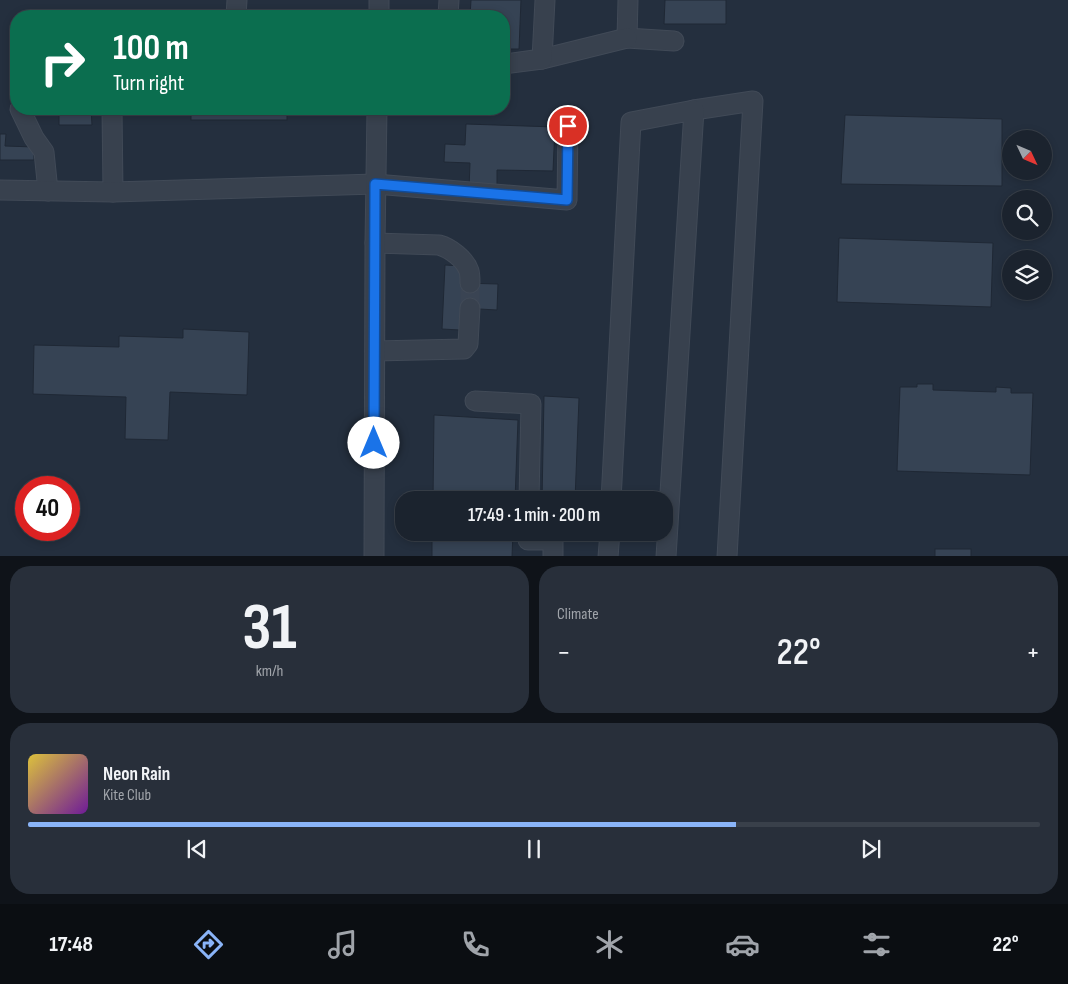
<!DOCTYPE html>
<html lang="en">
<head>
<meta charset="utf-8">
<style>
	:root { --surface:#1b232e; --page:#282f3a; --text:#f1f3f6; --muted:#a0a4aa; --line:#39404a; --accent:#8ab4f8 }
	body { margin:0; font-family:"Sofia Sans Condensed",sans-serif; background:var(--page); color:var(--text); height:100vh; display:flex; flex-direction:column; font-size:19px; white-space:nowrap }
	* { box-sizing:border-box; margin:0 }
	p { font-size:16px; color:var(--muted) }
	.icon { flex:none; width:28px; height:28px; fill:none; stroke:currentColor; stroke-width:2; stroke-linecap:round; stroke-linejoin:round }
	.map { position:relative; height:556px; overflow:hidden }
	.side { display:flex; flex-direction:column; gap:10px; padding:10px; background:#0f1319; flex:1 }
	.side>* { flex:none }
	.hud { position:absolute; left:10px; top:10px; width:500px; height:105px; border-radius:20px; box-shadow:0 2px 8px #0003,0 0 0 1px var(--line); background:#0b6e4f; color:#fff; overflow:hidden }
	.needle { width:32px; rotate:134deg }
	.tools { position:absolute; left:1002px; top:130px; display:grid; gap:10px }
	.tools a { display:grid; place-items:center; width:50px; height:50px; border-radius:50%; background:var(--surface); box-shadow:0 2px 8px #0003,0 0 0 1px var(--line); font-size:25px }
	.speed { position:absolute; left:15px; top:476px; display:flex; gap:10px; font-size:25px; font-weight:700; text-align:center }
	.speed>* { display:grid; place-content:center; width:65px; height:65px; border-radius:50%; background:var(--surface); box-shadow:0 2px 8px #0003,0 0 0 1px var(--line); line-height:1 }
	.speed .limit { border:8px solid #d22; background:#fff; color:#111 }
	.pin { position:absolute; display:grid; place-items:center; width:42px; height:42px; color:#fff; margin:-21px; border:2px solid #fff; border-radius:50%; box-shadow:0 1px 5px #0007 }
	.me { position:absolute; width:55px; margin:-28px; rotate:0deg; stroke-linejoin:round; filter:drop-shadow(0 0 4px #0008) }
	.turn { display:flex; align-items:center; gap:18px; height:105px; padding:0 20px; font-size:22px }
	.turn .icon { width:65px; height:65px; stroke-width:2.5 }
	.turn b { display:block; font-size:35px; line-height:42px }
	.big { font-size:38px; font-weight:600; line-height:1.1 }
	.side .tile { flex:1; display:flex; flex-direction:column; justify-content:center; gap:8px; min-width:0; padding:0 18px; border-radius:20px; background:var(--page) }
	.side .dial { align-items:center; gap:0 }
	.dial b { font-size:65px; line-height:1 }
	.song { display:flex; align-items:center; gap:15px }
	.cover { width:60px; height:60px; border-radius:8px; background:linear-gradient(135deg,hsl(50 70% 55%),hsl(280 70% 35%)) }
	.played { height:5px; border-radius:2px; background:linear-gradient(90deg,var(--accent) 70%,var(--line) 70%) }
	.keys { display:flex; justify-content:space-around; direction:ltr }
	.heat { display:flex; justify-content:space-between; align-items:center; font-size:28px; direction:ltr }
	.side .tiles { flex:1; display:grid; gap:10px; grid-template-columns:1fr 1fr }
	.tile:last-child { grid-column:span 2 }
	.trip { position:absolute; left:395px; top:491px; width:278px; height:50px; border-radius:20px; background:var(--surface); box-shadow:0 2px 8px #0003,0 0 0 1px var(--line); font-weight:600; line-height:50px; text-align:center }
	.menu { display:flex; height:80px; justify-content:space-around; align-items:center; background:#0b0e12; color:var(--muted) }
	.menu .icon { width:35px; height:35px }
	.menu .current { color:var(--accent) }
	.menu b { font-size:22px; color:var(--text) }
	.map>svg:first-child { display:block }
	.building { fill:#364354; stroke:#1f2835 }
	.lines { fill:none; stroke-linecap:round; stroke-linejoin:round }
	.minor-tunnel { stroke:#3a4453; stroke-width:19; stroke-dasharray:19 9; stroke-linecap:butt }
	.minor-casing { stroke:#414a57; stroke-width:21 }
	.minor { stroke:#38414e; stroke-width:19 }
	.route-casing { stroke:#114b97; stroke-width:12 }
	.route { stroke:#1a73e8; stroke-width:9 }
</style>
</head>
<body>
<div class="map">
<svg width="1068" height="557" viewBox="0 0 1068 557">
	<rect width="100%" height="100%" fill="#242f3e"/>
	<g class="building">
		<path d="M471,0H521L519,49H504V16H470Z"/>
		<path d="M665,0H726V24H664Z"/>
		<path d="M59,109H91L92,125H59Z"/>
		<rect x="191" y="109" width="96" height="11"/>
		<path d="M845,115L1002,119V186L841,184Z"/>
		<path d="M466,124L555,127L553,171L497,170V190L469,189L470,163L444,162L445,144L465,145Z"/>
		<path d="M0,134H6L5,146L34,147V160H0Z"/>
		<path d="M839,238L993,243L991,307L837,302Z"/>
		<path d="M445,265L462,266L461,283L498,284L497,310L462,308L460,330L442,329Z"/>
		<path d="M183,329L249,332L247,395L170,392L168,440L125,439L126,397L33,394L34,345L119,347V336L183,338Z"/>
		<path d="M917,384H933V390L996,392V387L1011,388V393H1033L1030,475L897,471L900,387H917Z"/>
		<path d="M544,396L579,398L575,500H542Z"/>
		<path d="M434,415L518,420L515,500H433Z"/>
		<path d="M432,532H513L512,557H432Z"/>
		<rect x="935" y="549" width="36" height="8"/>
	</g>
	<g class="lines">
		<path class="minor-tunnel" d="M470,308V283"/>
		<g class="minor-casing">
			<g id="minor">
				<path d="M628,0L627,38L674,41"/>
				<path d="M236,16L237,0"/>
				<path d="M379,16V0"/>
				<path d="M448,16L449,0"/>
				<path d="M542,59L627,38"/>
				<path d="M504,64L542,59L545,0"/>
				<path d="M20,109L34,138L44,152L48,191"/>
				<path d="M112,109L113,192"/>
				<path d="M694,110L753,101L727,557"/>
				<path d="M0,190L113,192L375,184L567,200L568,126"/>
				<path d="M375,243L439,245C450,248 465,259 469,271C470,274 470,279 470,283"/>
				<path d="M375,351L464,349L468,344L470,308"/>
				<path d="M475,401L531,404L529,500"/>
				<path d="M611,500L631,122L694,110L666,557"/>
				<path d="M528,532V540H553V557"/>
				<path d="M374,557L375,243L377,109"/>
				<path d="M608,557L610,532"/>
			</g>
		</g>
		<use href="#minor" class="minor"/>
	</g>
	<g class="lines">
		<g class="route-casing">
			<path id="route" d="M374,443L375,184L567,200L568,126"/>
		</g>
		<use href="#route" class="route"/>
	</g>
</svg>
<div class="tools">
<a><svg class="needle" viewBox="-14 -14 28 28"><path d="M0-13l5 13h-10z" fill="#e53935"/><path d="M0 13l5-13h-10z" fill="#a0a4aa"/></svg></a>
<a><svg class="icon" aria-label="search" viewBox="0 0 24 24"><circle cx="10" cy="10" r="6"/><path d="M15 15l6 6"/></svg></a>
<a><svg class="icon" aria-label="layers" viewBox="0 0 24 24"><path d="M12 4l9 5-9 5-9-5zM3 14l9 5 9-5"/></svg></a>
</div>
<div class="speed"><div class="limit">40</div></div>
<div class="pin" style="left:568px;top:126px;background:#d93025"><svg class="icon" aria-label="arrive" viewBox="0 0 24 24"><path d="M6 21V4h12l-3 4 3 4H6"/></svg></div>
<svg class="me" style="left:374px;top:443px" viewBox="-20 -20 40 40"><circle r="19" fill="#fff"/><path d="M0-13L10 11 0 6-10 11z" fill="#1a73e8"/></svg>
<div class="trip">17:49 · 1 min · 200 m</div>
<div class="hud">
<div class="turn"><svg class="icon" aria-label="right" viewBox="0 0 24 24"><path d="M7 20v-9h11M14 6l5 5-5 5"/></svg><div><b>100 m</b>Turn right</div></div>
</div>
</div>
<section class="side">
<div class="tiles">
<div class="tile dial"><b>31</b><p>km/h</p></div>
<div class="tile"><p>Climate</p>
<div class="heat"><a>−</a><b class="big">22°</b><a>+</a></div>
</div>
<div class="tile">
<div class="song"><i class="cover"></i><div><b>Neon Rain</b><p>Kite Club</p></div></div>
<div class="played"></div>
<div class="keys"><svg class="icon" aria-label="previous" viewBox="0 0 24 24"><path d="M18 5L8 12l10 7zM5 5v14"/></svg><svg class="icon" aria-label="pause" viewBox="0 0 24 24"><path d="M8 5v14M16 5v14"/></svg><svg class="icon" aria-label="next" viewBox="0 0 24 24"><path d="M6 5l10 7-10 7zM19 5v14"/></svg></div>
</div>
</div>
</section>
<nav class="menu">
<b>17:48</b>
<svg class="icon current" aria-label="directions" viewBox="0 0 24 24"><path d="M12 3l9 9-9 9-9-9zM9 14v-3h6M13 9l2 2-2 2"/></svg>
<svg class="icon" aria-label="music" viewBox="0 0 24 24"><path d="M9 18V5l10-2v13"/><circle cx="6" cy="18" r="3"/><circle cx="16" cy="16" r="3"/></svg>
<svg class="icon" aria-label="phone" viewBox="0 0 24 24"><path d="M5 4h4l2 5-3 2q2 4 5 5l2-3 5 2v4C11 20 4 13 5 4z"/></svg>
<svg class="icon" aria-label="climate" viewBox="0 0 24 24"><path d="M12 3v18M4 7l16 10M4 17L20 7"/></svg>
<svg class="icon" aria-label="car" viewBox="0 0 24 24"><path d="M5 17H2v-5l4-1 3-4h7l3 4 3 1v5h-3M9 17h6M6 11h13"/><circle cx="7" cy="17" r="2"/><circle cx="17" cy="17" r="2"/></svg>
<svg class="icon" aria-label="filters" viewBox="0 0 24 24"><path d="M4 7h16M4 17h16"/><circle cx="9" cy="7" r="2"/><circle cx="15" cy="17" r="2"/></svg>
<b>22°</b>
</nav>
</body>
</html>
